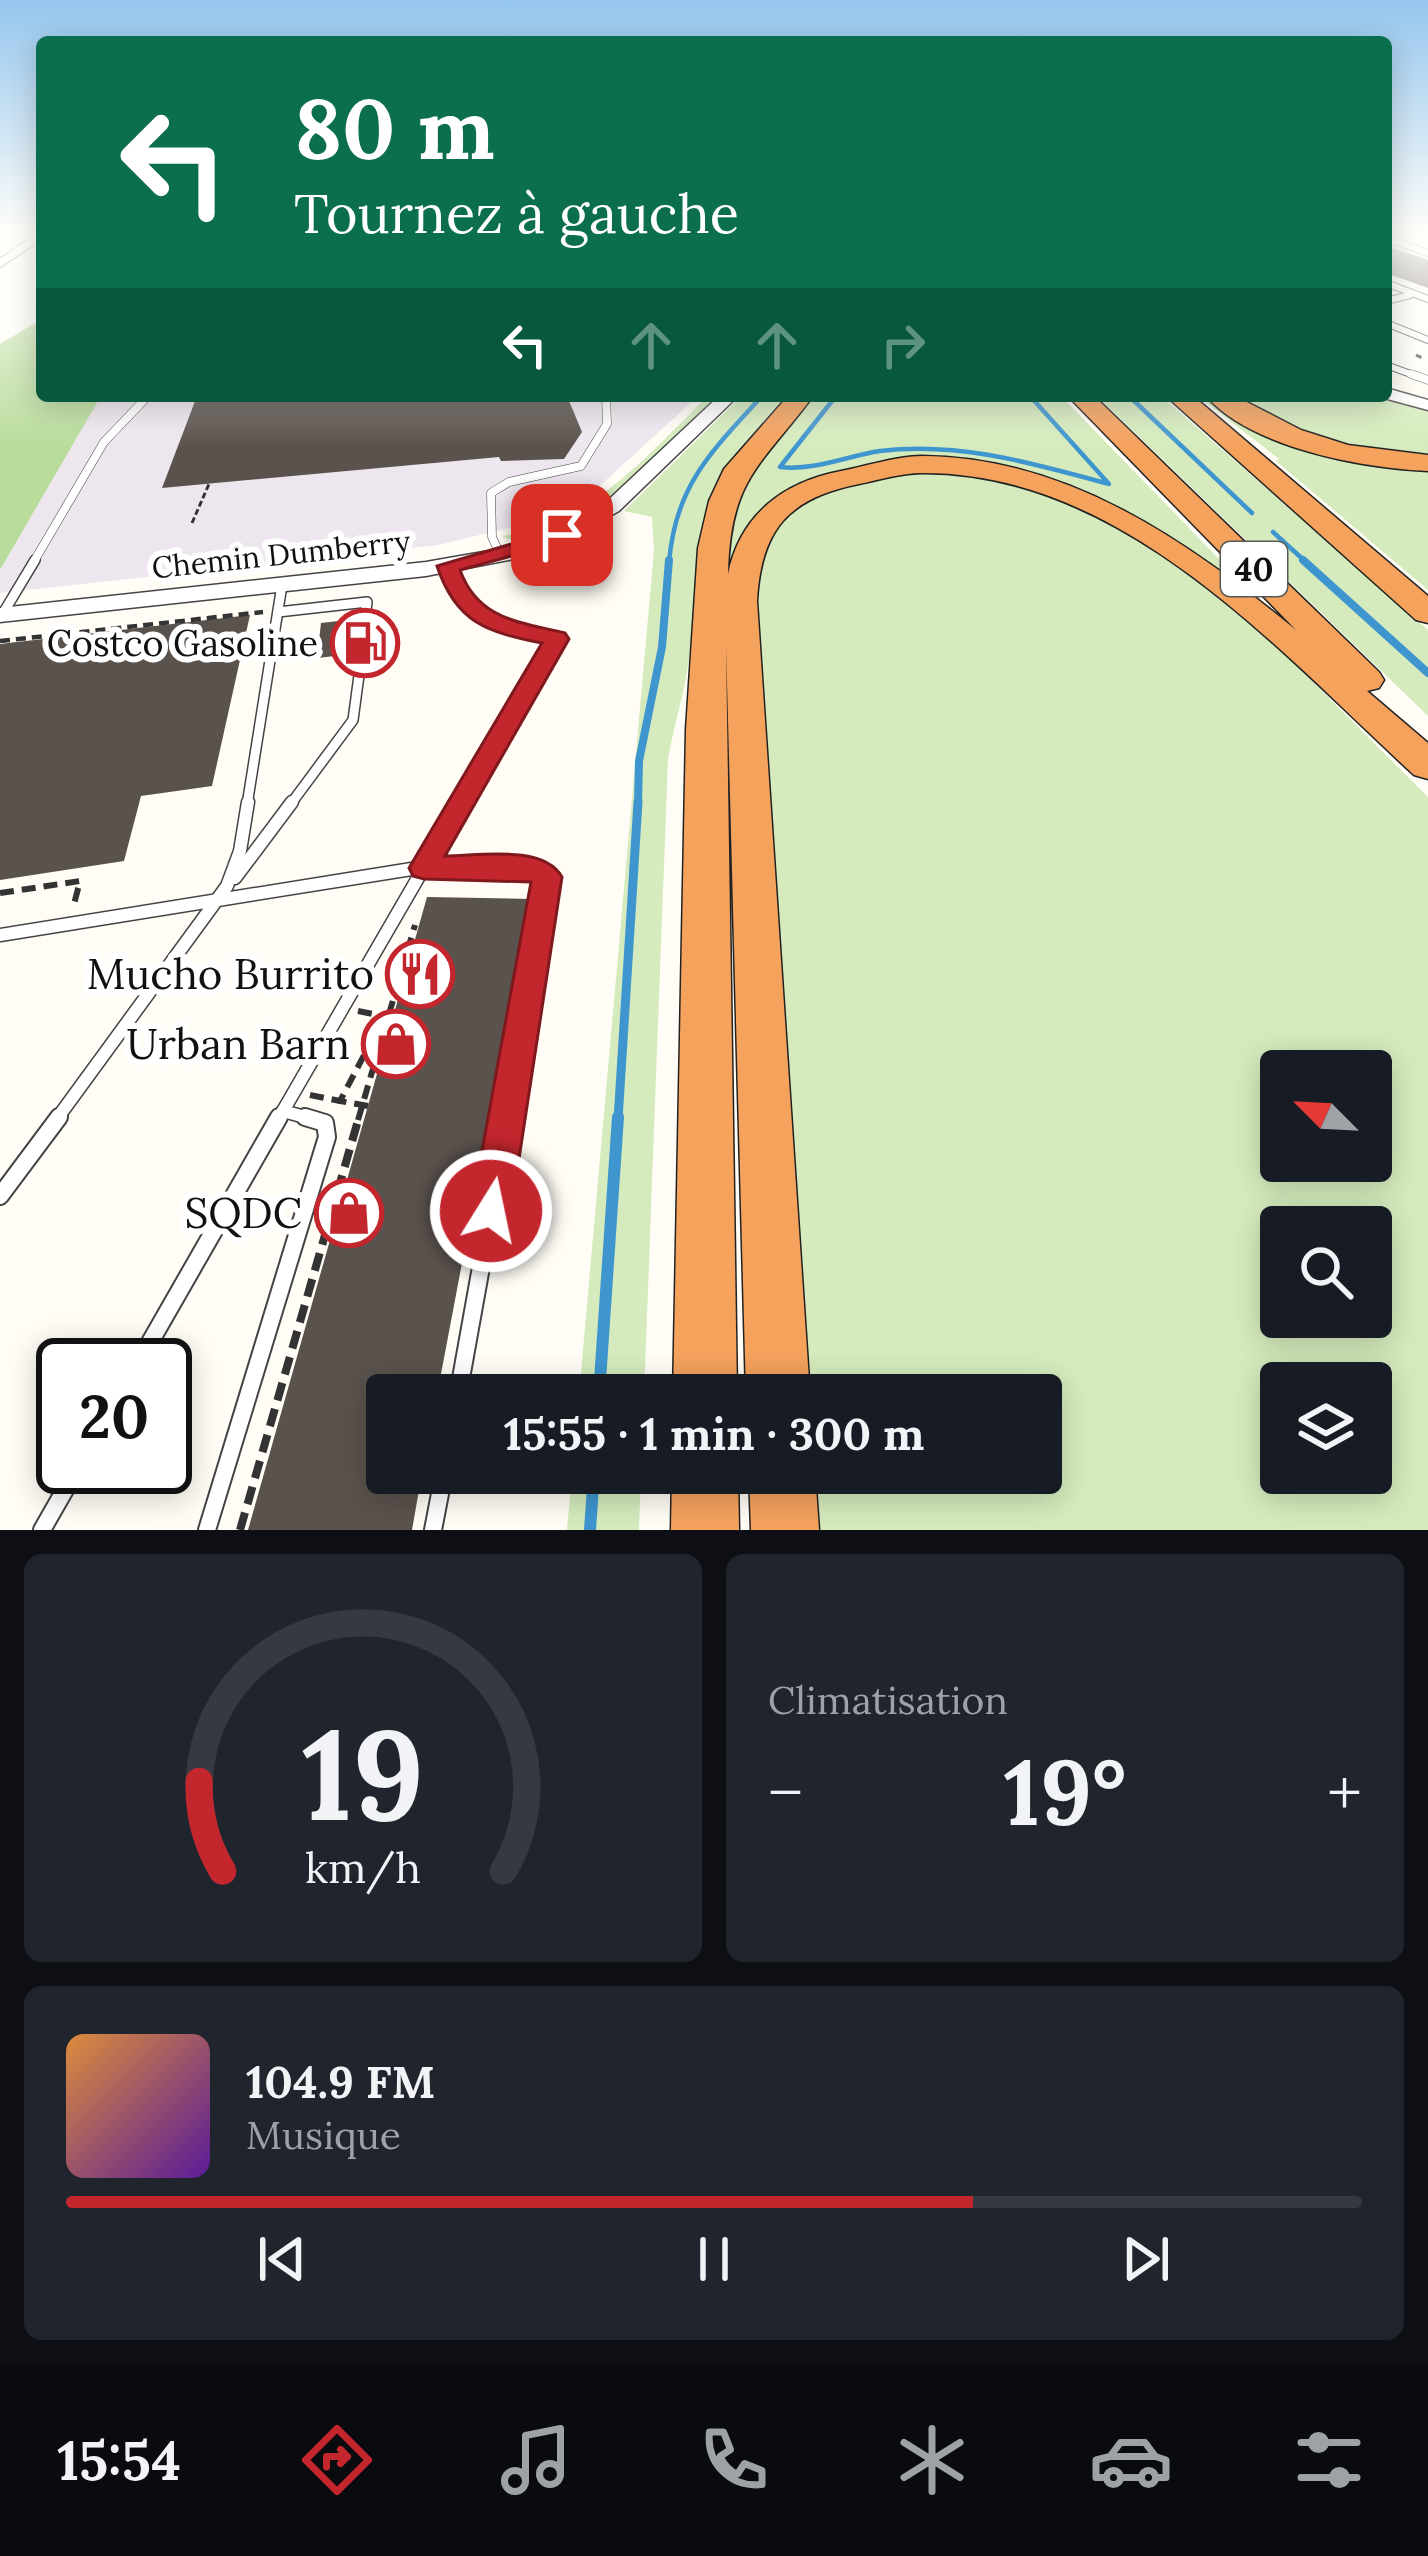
<!DOCTYPE html>
<html lang="fr">
<head>
<meta charset="utf-8">
<style>
	:root { --surface:#171b24; --page:#20242c; --text:#f1f3f6; --muted:#9ea1a6; --line:#363941; --accent:#c4262e }
	body { margin:0; font-family:Lora,serif; background:var(--page); color:var(--text); height:100vh; display:flex; flex-direction:column; font-size:45px; white-space:nowrap }
	* { box-sizing:border-box; margin:0 }
	p { font-size:39px; color:var(--muted) }
	.icon { flex:none; width:66px; height:66px; fill:none; stroke:currentColor; stroke-width:2; stroke-linecap:round; stroke-linejoin:round }
	.map { position:relative; height:1530px; overflow:hidden }
	.drawer { display:flex; flex-direction:column; gap:24px; padding:24px; background:#0d0f14; flex:1 }
	.drawer>* { flex:none }
	.hud { position:absolute; left:36px; top:36px; width:1356px; height:366px; border-radius:12px; box-shadow:0 6px 30px #0003; background:#0b6e4f; color:#fff; overflow:hidden }
	.needle { width:78px; rotate:294deg }
	.tools { position:absolute; left:1260px; top:1050px; display:grid; gap:24px }
	.tools a { display:grid; place-items:center; width:132px; height:132px; border-radius:12px; background:var(--surface); box-shadow:0 6px 30px #0003; font-size:60px }
	.speed { position:absolute; left:36px; top:1338px; display:flex; gap:24px; font-size:60px; font-weight:700; text-align:center }
	.speed>* { display:grid; place-content:center; width:156px; height:156px; border-radius:50%; background:var(--surface); box-shadow:0 6px 30px #0003; line-height:1 }
	.speed .limit { border:6px solid #111; border-radius:18px; background:#fff; color:#111 }
	.pin { position:absolute; display:grid; place-items:center; width:102px; height:102px; color:#fff; margin:-51px; border-radius:24px; box-shadow:0 6px 18px #0006 }
	.me { position:absolute; width:132px; margin:-66px; rotate:10deg; stroke-linejoin:round; filter:drop-shadow(0 0 9px #0008) }
	.turn { display:flex; align-items:center; gap:42px; height:252px; padding:0 60px; font-size:54px }
	.turn .icon { width:156px; height:156px; stroke-width:2.5 }
	.turn b { display:block; font-size:84px; line-height:102px }
	.lanes { display:flex; align-items:center; height:114px; padding:0 60px; background:#0003; justify-content:center; gap:60px; direction:ltr }
	.lanes .off { opacity:.35 }
	.big { font-size:90px; font-weight:700; line-height:1.1 }
	.drawer .card { flex:1; display:flex; flex-direction:column; justify-content:center; gap:18px; min-width:0; padding:0 42px; border-radius:18px; background:var(--page) }
	.drawer .dial { align-items:center; gap:0 }
	.dial svg { height:312px; overflow:visible; fill:none; stroke:var(--line); stroke-width:7; stroke-linecap:round; text-anchor:middle }
	.dial text { fill:var(--text); stroke:none }
	.song { display:flex; align-items:center; gap:36px }
	.cover { width:144px; height:144px; border-radius:18px; background:linear-gradient(135deg,hsl(30 70% 55%),hsl(270 70% 35%)) }
	.played { height:12px; border-radius:6px; background:linear-gradient(90deg,var(--accent) 70%,var(--line) 70%) }
	.keys { display:flex; justify-content:space-around; direction:ltr }
	.heat { display:flex; justify-content:space-between; align-items:center; font-size:66px; direction:ltr }
	.drawer .tiles { flex:1; display:grid; gap:24px; grid-template-columns:1fr 1fr }
	.card:last-child { grid-column:span 2 }
	.trip { position:absolute; left:366px; top:1374px; width:696px; height:120px; border-radius:12px; background:var(--surface); box-shadow:0 6px 30px #0003; font-weight:700; line-height:120px; text-align:center }
	.tab-bar { display:flex; height:192px; justify-content:space-around; align-items:center; background:#090b0e; color:var(--muted) }
	.tab-bar .icon { width:84px; height:84px }
	.tab-bar .on { color:var(--accent) }
	.tab-bar b { font-size:54px; color:var(--text) }
	.map>svg:first-child { display:block }
	.industrial { fill:#eee6ef }
	.green { fill:#d5ebbd; fill-rule:evenodd }
	.forest { fill:#b9dc9c }
	.lines { fill:none; stroke-linecap:round; stroke-linejoin:round }
	.stream-far3 { stroke:#3f96cf; stroke-width:4.5 }
	.stream-far2 { stroke:#3f96cf; stroke-width:8 }
	.stream-far1 { stroke:#3f96cf; stroke-width:9 }
	.stream { stroke:#3f96cf; stroke-width:12 }
	.building { fill:#5a524d }
	.service-far4-casing { stroke:#444; stroke-width:8 }
	.service-far3-casing { stroke:#444; stroke-width:9 }
	.service-far2-casing { stroke:#444; stroke-width:12 }
	.service-far1-casing { stroke:#444; stroke-width:15 }
	.service-casing { stroke:#444; stroke-width:20 }
	.minor-casing { stroke:#444; stroke-width:3 }
	.tertiary-casing { stroke:#444; stroke-width:3 }
	.motorway-casing { stroke:#222; stroke-width:3 }
	.path-far3 { stroke:#333; stroke-width:3; stroke-dasharray:6 3; stroke-linecap:butt }
	.path-far2 { stroke:#333; stroke-width:4.5; stroke-dasharray:10 6; stroke-linecap:butt }
	.path-far1 { stroke:#333; stroke-width:6; stroke-dasharray:14 8; stroke-linecap:butt }
	.path { stroke:#333; stroke-width:8; stroke-dasharray:18 9; stroke-linecap:butt }
	.service-far4 { stroke:#fff; stroke-width:6 }
	.service-far3 { stroke:#fff; stroke-width:8 }
	.service-far2 { stroke:#fff; stroke-width:9 }
	.service-far1 { stroke:#fff; stroke-width:12 }
	.service { stroke:#fff; stroke-width:16 }
	.minor { fill:#fff; fill-rule:evenodd }
	.tertiary { fill:#fff; fill-rule:evenodd }
	.motorway { fill:#f5a25d; fill-rule:evenodd }
	.route { fill:#c4262e; stroke:#7f191e; stroke-width:3 }
	.labels { text-anchor:middle; stroke-width:12; stroke-linejoin:round; paint-order:stroke }
	.far-street-label { font-size:30px; fill:#111; stroke:#fff }
	.shield { fill:#fff; stroke:#585858; stroke-width:3 }
	.shield-label { font-size:33px; font-weight:bold; fill:#111 }
	.poi-label { font-size:36px; fill:#111; stroke:#fff; text-anchor:end }
	.near-poi-label { font-size:42px; fill:#111; stroke:#fff; text-anchor:end }
</style>
</head>
<body>
<div class="map">
<svg width="1428" height="1530" viewBox="0 0 1428 1530">
	<rect width="100%" height="100%" fill="#fffdf5"/>
	<path class="industrial" d="M101,396H698L603,483L576,503L530,523L438,545L0,593V570Z"/>
	<g class="green">
		<path d="M708,396H717C682,431 555,567 502,536C589,527 649,453 708,396Z"/>
		<path d="M742,396H787C759,427 725,460 710,501C693,552 696,605 689,658C685,691 674,725 668,759L644,1395H579L654,550L652,517L624,511Z"/>
		<path d="M812,396H1061L1254,595L1248,597L1067,486L868,465L833,473L776,497L754,516L732,553V730C720,655 707,533 752,467C769,442 793,419 812,396Z"/>
		<path d="M1097,396H1161L1428,630V716Z"/>
		<path d="M1198,396H1210L1246,420L1428,468V590L1276,461L1279,459Z"/>
		<path d="M1234,396C1298,396 1367,387 1428,408V454C1357,457 1295,429 1234,396Z"/>
		<path d="M924,471L985,476L1088,506L1196,576L1270,639L1428,797V1530H813L810,1473H1041V1395H805L756,594C759,576 759,555 765,538C781,488 880,477 924,471ZM1281,1071H1371V1161H1281ZM1281,1227H1371V1317H1281ZM1281,1383H1371V1473H1281Z"/>
		<path d="M572,1473H641L639,1530H567Z"/>
	</g>
	<path class="forest" d="M42,319V396H101L0,570V344Z"/>
	<g class="lines">
		<g class="stream-far3">
			<path d="M836,396L780,467C814,471 847,456 880,451C958,441 1035,464 1109,484L1030,396"/>
			<path d="M1129,396L1252,513"/>
			<path d="M1273,532L1307,563"/>
			<path d="M669,563C675,485 712,451 762,396"/>
		</g>
		<g class="stream-far2">
			<path d="M1303,560L1428,673"/>
			<path d="M638,805L639,761L662,647L669,560"/>
		</g>
		<path class="stream-far1" d="M618,1120L638,802"/>
		<g class="stream">
			<path d="M599,1395L618,1117"/>
			<path d="M590,1530L594,1473"/>
		</g>
	</g>
	<g class="building">
		<path d="M1386,246L1428,260V288L1386,273Z"/>
		<path d="M197,396H567L582,432L564,459L501,461L499,457L162,488Z"/>
		<path d="M250,615L212,786L141,796L124,861L0,880V644Z"/>
		<path d="M374,616H379L377,651L362,644L353,654L317,658L321,623L356,619L365,627Z"/>
		<path d="M427,897L531,899L437,1395H387V1473H422L412,1530H248Z"/>
	</g>
	<g class="lines">
		<g class="service-far4-casing">
			<g id="service-far4">
				<path d="M1386,238L1428,253"/>
				<path d="M1386,283L1428,299"/>
				<path d="M1386,301L1410,295"/>
				<path d="M1386,323L1428,340"/>
				<path d="M1386,365L1419,377"/>
			</g>
		</g>
		<g class="service-far3-casing">
			<g id="service-far3">
				<path d="M1411,374L1428,380"/>
				<path d="M501,556L492,537L491,493L509,482L581,466L607,424L606,396"/>
				<path d="M33,563L104,442L148,396"/>
			</g>
		</g>
		<g class="service-far2-casing">
			<g id="service-far2">
				<path d="M448,566C467,616 506,632 557,639L461,805"/>
				<path d="M278,612L367,602L365,618"/>
				<path d="M2,615L35,560"/>
				<path d="M247,805L282,585"/>
				<path d="M290,805L353,720L362,653"/>
			</g>
		</g>
		<g class="service-far1-casing">
			<g id="service-far1">
				<path d="M235,878L292,802"/>
				<path d="M0,935L424,867L546,872L507,1120"/>
				<path d="M56,1120L227,886L240,851L248,802"/>
				<path d="M278,1120L283,1111"/>
				<path d="M316,1120L283,1111L462,802"/>
			</g>
		</g>
		<g class="service-casing">
			<g id="service">
				<path d="M0,1196L59,1117"/>
				<path d="M137,1365L279,1117"/>
				<path d="M458,1395L508,1117"/>
				<path d="M42,1530L78,1467"/>
				<path d="M207,1530L327,1137L325,1123L305,1117"/>
				<path d="M433,1530L444,1473"/>
			</g>
		</g>
		<g class="minor-casing">
			<path id="minor" d="M38,233H42V239L0,267V259Z"/>
		</g>
		<g class="tertiary-casing">
			<g id="tertiary">
				<path d="M1386,388L1428,400V410L1380,397L1386,396Z"/>
				<path d="M719,396H738L619,511L569,539L524,557L426,576L0,622V608L426,562L511,547L555,531L605,503Z"/>
			</g>
		</g>
		<g class="motorway-casing">
			<g id="motorway">
				<path d="M788,396H813C761,466 730,478 728,574C740,515 783,482 841,471C867,466 896,456 922,456C1068,457 1187,541 1296,630L1068,396H1094L1379,672L1384,680L1379,688L1367,691L1428,743V779L1414,775C1277,649 1123,472 922,473C901,473 879,480 859,484C788,498 761,530 757,601L810,1395H746L726,645L737,1395H673L686,729L698,548L709,501L724,469Z"/>
				<path d="M1166,396H1193L1428,596V623L1416,620Z"/>
				<path d="M1206,396H1235L1301,430L1348,445L1428,455V471C1361,468 1252,448 1206,396Z"/>
				<path d="M672,1473H738L739,1530H671Z"/>
				<path d="M749,1473H815L819,1530H751Z"/>
			</g>
		</g>
		<g class="path-far3">
			<path d="M1416,355L1422,358"/>
			<path d="M568,399L592,396"/>
			<path d="M192,523L209,484"/>
		</g>
		<path class="path-far2" d="M0,641L263,612"/>
		<g class="path-far1">
			<path d="M0,893L80,881L73,908"/>
			<path d="M358,1011L388,1017"/>
			<path d="M310,1095L340,1101"/>
			<path d="M368,1106L340,1101L372,1040L385,1043"/>
			<path d="M358,1120L415,925"/>
		</g>
		<path class="path" d="M240,1530L359,1117"/>
		<use href="#service-far4" class="service-far4"/>
		<use href="#service-far3" class="service-far3"/>
		<use href="#service-far2" class="service-far2"/>
		<use href="#service-far1" class="service-far1"/>
		<use href="#service" class="service"/>
		<use href="#minor" class="minor"/>
		<use href="#tertiary" class="tertiary"/>
		<use href="#motorway" class="motorway"/>
	</g>
	<linearGradient id="sky" x2="0" y2="1"><stop stop-color="#95c6ee"/><stop offset="0.52" stop-color="#fffefa"/><stop offset="1" stop-color="#fffefa" stop-opacity="0"/></linearGradient>
	<rect width="1428" height="447" fill="url(#sky)"/>
	<path class="route" d="M562,529L570,531V540L460,570C478,620 520,622 565,633L569,639L445,856C479,856 543,844 562,877L511,1211L505,1225L491,1231L477,1225L471,1211L531,882L424,879L413,876L409,868L542,643C487,632 456,623 437,566Z"/>
	<defs>
		<g id="fuel-ring" transform="scale(3.45)"><circle r="9.5" fill="#fff" stroke="#c4262e" stroke-width="1.5"/><path d="M-5.5-6h7V0h2V4h1.3V-2.5L3-4.5l.8-.8L6-3V5H2.5V1h-1V6h-7ZM-4.2-4.7v3.2H.2V-4.7Z" fill="#c4262e"/></g>
		<g id="restaurant-ring" transform="scale(3.45)"><circle r="9.5" fill="#fff" stroke="#c4262e" stroke-width="1.5"/><path d="M-5-6h1v4h1v-4h1v4h1v-4h1v5L-1.5 .5V6h-2V.5L-5-1ZM5-6V6H3V1.5H1.5Q1.5-4 5-6Z" fill="#c4262e"/></g>
		<g id="shop-ring" transform="scale(3.45)"><circle r="9.5" fill="#fff" stroke="#c4262e" stroke-width="1.5"/><path d="M-5-2.5h2.3a2.7 3.5 0 0 1 5.4 0H5L5.5 6h-11ZM-1.5-2.5h3a1.5 2.3 0 0 0-3 0Z" fill="#c4262e"/></g>
	</defs>
	<g fill-rule="evenodd">
		<use href="#fuel-ring" x="365" y="643"/>
		<use href="#restaurant-ring" x="420" y="974"/>
		<use href="#shop-ring" x="396" y="1044"/>
		<use href="#shop-ring" x="349" y="1213"/>
	</g>
	<g class="labels">
		<g class="far-street-label">
			<text transform="translate(281 555) rotate(-6)" y="10">Chemin Dumberry</text>
		</g>
		<rect class="shield" x="1221" y="542" width="66" height="54" rx="9"/>
		<g class="shield-label">
			<text x="1254" y="581">40</text>
		</g>
		<g class="poi-label">
			<text x="318" y="656">Costco Gasoline</text>
		</g>
		<g class="near-poi-label">
			<text x="374" y="989">Mucho Burrito</text>
			<text x="350" y="1059">Urban Barn</text>
			<text x="302" y="1228">SQDC</text>
		</g>
	</g>
</svg>
<div class="tools">
<a><svg class="needle" viewBox="-14 -14 28 28"><path d="M0-13l5 13h-10z" fill="#e53935"/><path d="M0 13l5-13h-10z" fill="#9ea1a6"/></svg></a>
<a><svg class="icon" aria-label="search" viewBox="0 0 24 24"><circle cx="10" cy="10" r="6"/><path d="M15 15l6 6"/></svg></a>
<a><svg class="icon" aria-label="layers" viewBox="0 0 24 24"><path d="M12 4l9 5-9 5-9-5zM3 14l9 5 9-5"/></svg></a>
</div>
<div class="speed"><div class="limit">20</div></div>
<div class="pin" style="left:562px;top:535px;background:#d93025"><svg class="icon" aria-label="arrive" viewBox="0 0 24 24"><path d="M6 21V4h12l-3 4 3 4H6"/></svg></div>
<svg class="me" style="left:491px;top:1211px" viewBox="-20 -20 40 40"><circle r="17" fill="#c4262e" stroke="#fff" stroke-width="3"/><path d="M0-11L8 9 0 5-8 9z" fill="#fff"/></svg>
<div class="trip">15:55 · 1 min · 300 m</div>
<div class="hud">
<div class="turn"><svg class="icon" aria-label="left" viewBox="0 0 24 24"><path d="M17 20v-9H6M10 6l-5 5 5 5"/></svg><div><b>80 m</b>Tournez à gauche</div></div>
<div class="lanes"><svg class="icon" aria-label="left" viewBox="0 0 24 24"><path d="M17 20v-9H6M10 6l-5 5 5 5"/></svg><svg class="icon off" aria-label="ahead" viewBox="0 0 24 24"><path d="M12 20V5M6 11l6-6 6 6"/></svg><svg class="icon off" aria-label="ahead" viewBox="0 0 24 24"><path d="M12 20V5M6 11l6-6 6 6"/></svg><svg class="icon off" aria-label="right" viewBox="0 0 24 24"><path d="M7 20v-9h11M14 6l5 5-5 5"/></svg></div>
</div>
</div>
<section class="drawer">
<div class="tiles">
<div class="card dial"><svg viewBox="0 0 100 80">
<path d="M14 69A42 42 0 1 1 86 69"/>
<path d="M14 69A42 42 0 0 1 8 46" stroke="#c4262e"/>
<text x="50" y="56" font-size="32" font-weight="700">19</text>
<text x="50" y="72" font-size="11">km/h</text>
</svg></div>
<div class="card"><p>Climatisation</p>
<div class="heat"><a>−</a><b class="big">19°</b><a>+</a></div>
</div>
<div class="card">
<div class="song"><i class="cover"></i><div><b>104.9 FM</b><p>Musique</p></div></div>
<div class="played"></div>
<div class="keys"><svg class="icon" aria-label="previous" viewBox="0 0 24 24"><path d="M18 5L8 12l10 7zM5 5v14"/></svg><svg class="icon" aria-label="pause" viewBox="0 0 24 24"><path d="M8 5v14M16 5v14"/></svg><svg class="icon" aria-label="next" viewBox="0 0 24 24"><path d="M6 5l10 7-10 7zM19 5v14"/></svg></div>
</div>
</div>
</section>
<nav class="tab-bar">
<b>15:54</b>
<svg class="icon on" aria-label="directions" viewBox="0 0 24 24"><path d="M12 3l9 9-9 9-9-9zM9 14v-3h6M13 9l2 2-2 2"/></svg>
<svg class="icon" aria-label="music" viewBox="0 0 24 24"><path d="M9 18V5l10-2v13"/><circle cx="6" cy="18" r="3"/><circle cx="16" cy="16" r="3"/></svg>
<svg class="icon" aria-label="phone" viewBox="0 0 24 24"><path d="M5 4h4l2 5-3 2q2 4 5 5l2-3 5 2v4C11 20 4 13 5 4z"/></svg>
<svg class="icon" aria-label="climate" viewBox="0 0 24 24"><path d="M12 3v18M4 7l16 10M4 17L20 7"/></svg>
<svg class="icon" aria-label="car" viewBox="0 0 24 24"><path d="M5 17H2v-5l4-1 3-4h7l3 4 3 1v5h-3M9 17h6M6 11h13"/><circle cx="7" cy="17" r="2"/><circle cx="17" cy="17" r="2"/></svg>
<svg class="icon" aria-label="filters" viewBox="0 0 24 24"><path d="M4 7h16M4 17h16"/><circle cx="9" cy="7" r="2"/><circle cx="15" cy="17" r="2"/></svg>
</nav>
</body>
</html>
